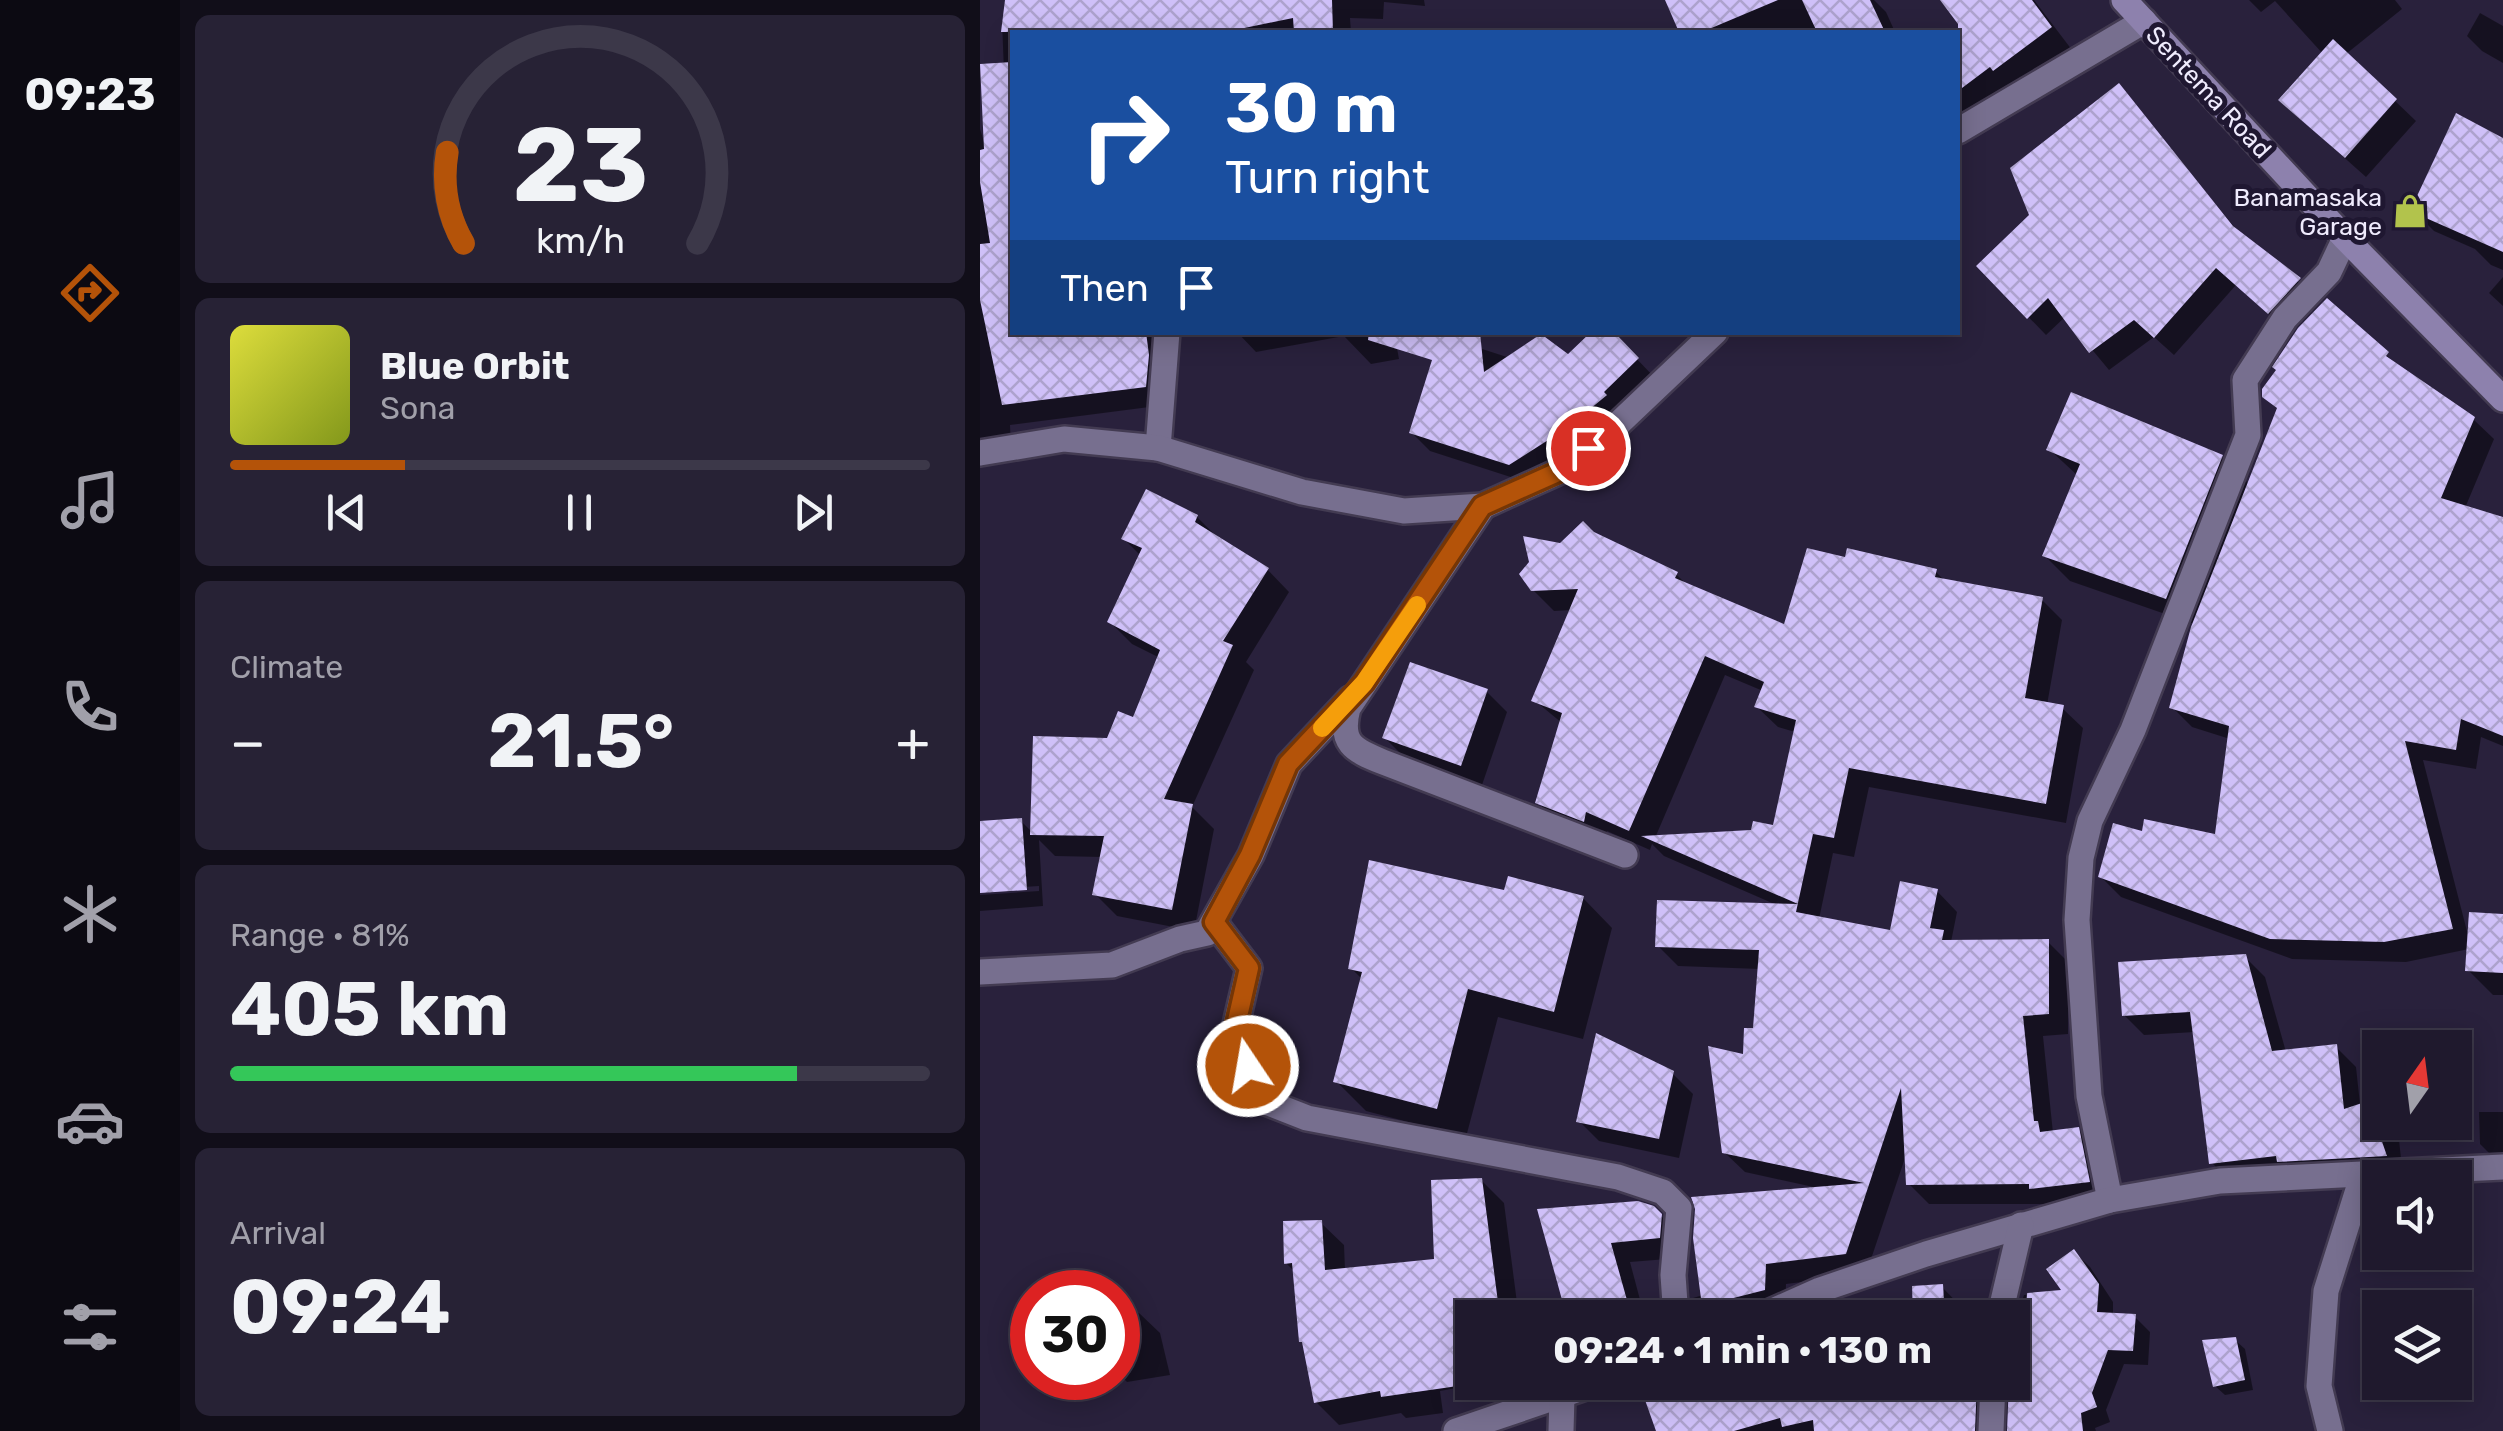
<!DOCTYPE html>
<html lang="en">
<head>
<meta charset="utf-8">
<style>
	:root { --surface:#1f192d; --page:#272235; --text:#f1f3f6; --muted:#a1a0aa; --line:#3c3849; --accent:#b45309 }
	body { margin:0; font-family:Rubik,sans-serif; background:var(--page); color:var(--text); height:100vh; display:flex; flex-direction:column; font-size:38px; white-space:nowrap }
	* { box-sizing:border-box; margin:0 }
	p { font-size:32px; color:var(--muted) }
	.icon { flex:none; width:55px; height:55px; fill:none; stroke:currentColor; stroke-width:2; stroke-linecap:round; stroke-linejoin:round }
	.map { position:relative; flex:1; overflow:hidden }
	.sheet { display:flex; flex-direction:column; gap:15px; padding:15px; background:#110e19; width:800px }
	.sheet>* { flex:none }
	.top-card { position:absolute; left:30px; top:30px; width:950px; height:305px; border-radius:0px; box-shadow:0 5px 25px #0003,0 0 0 2px var(--line); background:#1a4fa0; color:#fff; overflow:hidden }
	.needle { width:65px; rotate:14deg }
	.controls { position:absolute; left:1382px; top:1030px; display:grid; gap:20px }
	.controls a { display:grid; place-items:center; width:110px; height:110px; border-radius:0px; background:var(--surface); box-shadow:0 5px 25px #0003,0 0 0 2px var(--line); font-size:50px }
	.speed { position:absolute; left:30px; top:1270px; display:flex; gap:20px; font-size:50px; font-weight:700; text-align:center }
	.speed>* { display:grid; place-content:center; width:130px; height:130px; border-radius:50%; background:var(--surface); box-shadow:0 5px 25px #0003,0 0 0 2px var(--line); line-height:1 }
	.speed .limit { border:15px solid #d22; background:#fff; color:#111 }
	.pin { position:absolute; display:grid; place-items:center; width:85px; height:85px; color:#fff; margin:-42px; border:5px solid #fff; border-radius:50%; box-shadow:0 2px 10px #0007 }
	.me { position:absolute; width:110px; margin:-55px; rotate:348deg; stroke-linejoin:round; filter:drop-shadow(0 0 8px #0008) }
	.turn { display:flex; align-items:center; gap:35px; height:210px; padding:0 50px; font-size:45px }
	.turn .icon { width:130px; height:130px; stroke-width:2.5 }
	.turn b { display:block; font-size:70px; line-height:85px }
	.then { display:flex; align-items:center; height:95px; padding:0 50px; background:#0003; gap:20px; font-size:38px }
	.big { font-size:75px; font-weight:700; line-height:1.1 }
	.sheet .card { flex:1; display:flex; flex-direction:column; justify-content:center; gap:15px; min-width:0; padding:0 35px; border-radius:15px; background:var(--page) }
	.sheet .dial { align-items:center; gap:0 }
	.dial svg { height:260px; overflow:visible; fill:none; stroke:var(--line); stroke-width:7; stroke-linecap:round; text-anchor:middle }
	.dial text { fill:var(--text); stroke:none }
	.song { display:flex; align-items:center; gap:30px }
	.cover { width:120px; height:120px; border-radius:15px; background:linear-gradient(135deg,hsl(60 70% 55%),hsl(70 70% 35%)) }
	.played { height:10px; border-radius:5px; background:linear-gradient(90deg,var(--accent) 25%,var(--line) 25%) }
	.keys { display:flex; justify-content:space-around; direction:ltr }
	.heat { display:flex; justify-content:space-between; align-items:center; font-size:55px; direction:ltr }
	.charge { height:15px; border-radius:8px; background:linear-gradient(90deg,#34c759 81%,var(--line) 0) }
	.trip { position:absolute; left:475px; top:1300px; width:575px; height:100px; border-radius:0px; background:var(--surface); box-shadow:0 5px 25px #0003,0 0 0 2px var(--line); font-weight:700; line-height:100px; text-align:center }
	main { display:flex; flex:1; min-height:0 }
	.tab-bar { display:flex; flex-direction:column; width:180px; justify-content:space-around; align-items:center; background:#0c0a12; color:var(--muted) }
	.tab-bar .icon { width:70px; height:70px }
	.tab-bar .on { color:var(--accent) }
	.tab-bar b { font-size:45px; color:var(--text) }
	.map>svg:first-child { display:block }
	.shadow { fill:#0007; fill-rule:evenodd }
	.building { fill:url(#building-cross-hatch) }
	.lines { fill:none; stroke-linecap:round; stroke-linejoin:round }
	.street-casing { stroke:#433b52; stroke-width:30 }
	.secondary-casing { stroke:#433b52; stroke-width:30 }
	.street { stroke:#776f8f; stroke-width:25 }
	.secondary { stroke:#8d81ad; stroke-width:25 }
	.route-casing { stroke:#753606; stroke-width:25 }
	.route { stroke:#b45309; stroke-width:18 }
	.slow { stroke:#f59e0b; stroke-width:18 }
	.labels { text-anchor:middle; stroke-width:10; stroke-linejoin:round; paint-order:stroke }
	.street-label { font-size:25px; fill:#efebfd; stroke:#1f1731 }
	.poi-label { font-size:25px; fill:#efebfd; stroke:#1f1731; text-anchor:end }
</style>
</head>
<body>
<main>
<nav class="tab-bar">
<b>09:23</b>
<svg class="icon on" aria-label="directions" viewBox="0 0 24 24"><path d="M12 3l9 9-9 9-9-9zM9 14v-3h6M13 9l2 2-2 2"/></svg>
<svg class="icon" aria-label="music" viewBox="0 0 24 24"><path d="M9 18V5l10-2v13"/><circle cx="6" cy="18" r="3"/><circle cx="16" cy="16" r="3"/></svg>
<svg class="icon" aria-label="phone" viewBox="0 0 24 24"><path d="M5 4h4l2 5-3 2q2 4 5 5l2-3 5 2v4C11 20 4 13 5 4z"/></svg>
<svg class="icon" aria-label="climate" viewBox="0 0 24 24"><path d="M12 3v18M4 7l16 10M4 17L20 7"/></svg>
<svg class="icon" aria-label="car" viewBox="0 0 24 24"><path d="M5 17H2v-5l4-1 3-4h7l3 4 3 1v5h-3M9 17h6M6 11h13"/><circle cx="7" cy="17" r="2"/><circle cx="17" cy="17" r="2"/></svg>
<svg class="icon" aria-label="filters" viewBox="0 0 24 24"><path d="M4 7h16M4 17h16"/><circle cx="9" cy="7" r="2"/><circle cx="15" cy="17" r="2"/></svg>
</nav>
<section class="sheet">
<div class="card dial"><svg viewBox="0 0 100 80">
<path d="M14 69A42 42 0 1 1 86 69"/>
<path d="M14 69A42 42 0 0 1 9 41" stroke="#b45309"/>
<text x="50" y="56" font-size="32" font-weight="700">23</text>
<text x="50" y="72" font-size="11">km/h</text>
</svg></div>
<div class="card">
<div class="song"><i class="cover"></i><div><b>Blue Orbit</b><p>Sona</p></div></div>
<div class="played"></div>
<div class="keys"><svg class="icon" aria-label="previous" viewBox="0 0 24 24"><path d="M18 5L8 12l10 7zM5 5v14"/></svg><svg class="icon" aria-label="pause" viewBox="0 0 24 24"><path d="M8 5v14M16 5v14"/></svg><svg class="icon" aria-label="next" viewBox="0 0 24 24"><path d="M6 5l10 7-10 7zM19 5v14"/></svg></div>
</div>
<div class="card"><p>Climate</p>
<div class="heat"><a>−</a><b class="big">21.5°</b><a>+</a></div>
</div>
<div class="card"><p>Range · 81%</p><b class="big">405 km</b><div class="charge"></div></div>
<div class="card"><p>Arrival</p><b class="big">09:24</b></div>
</section>
<div class="map">
<svg width="1523" height="1431" viewBox="0 0 1523 1431">
	<defs>
		<pattern id="building-cross-hatch" width="8" height="8" patternUnits="userSpaceOnUse" patternTransform="scale(2.5)"><rect width="8" height="8" fill="#cfc0f8"/><path d="M0 0l8 8M0 8l8-8" fill="none" stroke="#ada2cd"/></pattern>
	</defs>
	<rect width="100%" height="100%" fill="#29213c"/>
	<g class="shadow">
		<path d="M27,0H444L445,6L404,2L403,19L370,18L371,32H32V332H181L185,405L30,425L31,446L0,448V129L30,225L22,21H25Z"/>
		<path d="M688,0H894L906,12L915,32H702Z"/>
		<path d="M963,0H1054L1092,50L978,129V32H972L982,25Z"/>
		<path d="M1269,0H1415L1422,9L1366,54L1436,121L1386,177L1322,120L1343,54L1295,1L1281,12Z"/>
		<path d="M1500,13L1523,26V63L1502,51L1487,36Z"/>
		<path d="M1138,87L1262,236L1337,298L1308,331L1256,285L1194,355L1174,337L1129,370L1085,317L1066,335L999,266L1052,215Z"/>
		<path d="M1523,146V270L1511,265L1495,249L1454,231L1433,210Z"/>
		<path d="M1523,277V306L1509,293Z"/>
		<path d="M1347,301L1425,372L1493,419L1514,439L1485,508L1523,519V746L1501,737L1496,769L1443,760L1489,939L1523,916V995H1513L1488,970L1489,949L1426,962L1312,959L1141,897L1120,876L1164,834L1237,837L1250,739L1212,727L1192,707L1214,624L1090,581L1064,555L1098,476L1069,449L1241,457L1270,485L1299,410L1285,396Z"/>
		<path d="M257,332H414L419,359L391,364L364,336L276,352Z"/>
		<path d="M631,332L676,379L549,483L450,451L432,433L462,336L530,358L589,357Z"/>
		<path d="M217,517L239,539L287,569L309,592L266,662L274,670L212,807L234,829L214,931L137,916L115,894L122,857L75,856L59,840L63,906L0,911V895L59,891V886L0,890V824L41,821L53,833L128,740L155,721L180,658L152,644L130,622L161,556L144,539Z"/>
		<path d="M614,535L696,574L709,587L806,627L867,560L955,571L965,581L1061,599L1082,620L1067,705L1082,708L1103,728L1086,823L889,787L874,857L853,853L839,919L912,932L957,891L977,912L971,942H1068L1088,962V1034L1063,1036L1073,1133L1098,1130L1118,1150L1129,1202L1072,1208L1067,1204H949L929,1184L927,1152L886,1274L806,1284L805,1310L794,1318H713V1298L723,1295L838,1188L765,1172L744,1152L775,1030L780,969L698,966L678,946L799,906L684,856L672,844L670,850L627,831L624,840L578,823L558,802L582,723L554,700L592,610L574,611L553,590L580,546ZM745,675L783,691L777,707L798,727L815,732L795,828L773,833L675,838Z"/>
		<path d="M506,691L527,712L502,785L425,758L405,738Z"/>
		<path d="M526,893L603,898L632,928L603,1039L518,1017L486,1137L386,1111L356,1081L383,980L371,968Z"/>
		<path d="M1265,957L1285,977L1306,1052L1356,1047L1376,1067L1380,1104L1397,1099L1400,1122H1417L1423,1176L1252,1183L1232,1163L1215,1032L1164,1035L1144,1015Z"/>
		<path d="M692,1073L713,1094L699,1158L619,1141L599,1121Z"/>
		<path d="M1499,1112H1523V1167L1500,1144Z"/>
		<path d="M501,1180L524,1203L539,1318H492V1382H508L460,1391L463,1413L426,1418L421,1413L359,1425L336,1402L326,1346L321,1341L315,1272L306,1263L341,1223L364,1245L365,1270L457,1262Z"/>
		<path d="M673,1208L702,1237L700,1258L650,1262L663,1311L678,1307L688,1318H590L560,1211Z"/>
		<path d="M1094,1252L1110,1267L1133,1302V1315L1155,1317L1170,1332L1168,1365L1144,1364L1126,1410L1130,1422L1115,1428L1116,1431H1044L1032,1382V1331L1044,1295L1086,1292Z"/>
		<path d="M962,1287L992,1318H879L935,1314Z"/>
		<path d="M1444,1295L1456,1308H1400V1357L1390,1346L1382,1308Z"/>
		<path d="M159,1313L180,1333L190,1375L147,1382L138,1373V1319Z"/>
		<path d="M1255,1340L1265,1349L1273,1390L1245,1395L1235,1386Z"/>
		<path d="M1475,1376L1478,1391L1446,1397L1431,1382H1475Z"/>
		<path d="M535,1382H572L574,1393L547,1402L537,1393Z"/>
		<path d="M662,1382H1002L1006,1431H677Z"/>
	</g>
	<g class="building">
		<path d="M25,0H352L353,32H314L313,18L245,32H21Z"/>
		<path d="M685,0H798L722,32H699Z"/>
		<path d="M822,0H890L905,32H837Z"/>
		<path d="M960,0H1052L1072,27L1013,71L1010,67L978,91V24Z"/>
		<path d="M1353,39L1417,99L1365,158L1298,100Z"/>
		<path d="M32,62V337L72,332H166L169,355L166,387L22,405L0,300V244L10,243L0,182V150L4,149L0,64Z"/>
		<path d="M1139,83L1253,226L1321,278L1288,314L1236,268L1174,338L1154,320L1109,353L1068,298L1047,319L996,266L1049,215L1030,168Z"/>
		<path d="M1476,113L1523,138V252L1430,211Z"/>
		<path d="M1347,298L1409,352L1406,356L1495,417L1461,498L1523,517V736L1481,719L1476,750L1425,741L1473,929L1404,942L1290,939L1118,877L1133,823L1162,831L1164,819L1235,834L1249,726L1189,708L1211,627L1297,408L1282,397V389L1296,370L1292,367L1318,328Z"/>
		<path d="M389,332H500L504,372L561,334L588,354L611,332H634L659,358L624,392L627,395L587,428L529,465L429,433L452,360L388,340Z"/>
		<path d="M1091,392L1243,455L1186,599L1062,556L1100,464L1066,450Z"/>
		<path d="M166,489L218,515L215,522L289,568L243,641L253,645L184,799L213,804L192,910L112,895L124,836L50,835L53,736L127,738L138,711L153,717L180,650L127,622L162,548L141,539Z"/>
		<path d="M603,521L614,532L698,572L695,578L804,624L827,548L865,557L867,548L957,569L955,577L1063,597L1045,698L1084,705L1066,804L869,768L854,838L833,834L816,912L910,930L920,881L958,889L950,928L964,930L962,940L1069,939V1014L1043,1016L1054,1121H1058L1060,1132L1099,1127L1110,1182L1049,1189V1184L926,1185L921,1088L866,1254L786,1264L785,1290L722,1306L713,1238L715,1209L711,1197L884,1183L742,1153L728,1046L763,1054L764,1028H773L779,950L675,947L677,900L818,904L661,836L771,830L773,821L793,825L816,720L774,707L784,682L725,656L649,831L606,812L604,822L555,803L582,713L551,701L598,589L551,591L539,574L549,562L543,536L580,543Z"/>
		<path d="M430,662L508,689L481,766L402,738Z"/>
		<path d="M42,818L47,890L0,893V821Z"/>
		<path d="M389,860L524,890L528,876L604,896L574,1012L488,989L457,1109L353,1082L382,972L368,969Z"/>
		<path d="M1489,912L1523,914V973L1485,971Z"/>
		<path d="M1266,954L1292,1051L1357,1044L1364,1109L1388,1101L1407,1156L1297,1162L1296,1156L1229,1164L1210,1012L1142,1016L1138,962Z"/>
		<path d="M616,1033L694,1071L679,1139L596,1122Z"/>
		<path d="M502,1178L520,1318H492V1384L401,1397L400,1391L334,1403L322,1342H319L312,1263L304,1264L303,1221L342,1220L345,1270L454,1259L451,1180Z"/>
		<path d="M658,1201L674,1206L682,1214L680,1238L631,1243L652,1318H587L557,1209Z"/>
		<path d="M1094,1249L1119,1284L1117,1312L1156,1314L1153,1351L1128,1350L1112,1393L1117,1407L1101,1413L1103,1431H1027L1029,1382H1042L1047,1293L1081,1290L1066,1269Z"/>
		<path d="M963,1284L965,1318H933L932,1286Z"/>
		<path d="M1256,1337L1265,1380L1233,1387L1222,1340Z"/>
		<path d="M721,1382H844L845,1389L904,1382H997L995,1431H834L833,1420L802,1427L800,1418L754,1431H676L665,1400Z"/>
	</g>
	<g class="lines">
		<g class="street-casing">
			<g id="street">
				<path d="M978,131L1164,21"/>
				<path d="M178,448L187,332"/>
				<path d="M0,453L84,439L178,448L322,492L424,511L503,506L580,471L637,425L735,332"/>
				<path d="M503,506L368,708C359,743 373,750 403,762L645,855"/>
				<path d="M234,922L269,968L254,1033L281,1100L327,1118L638,1177L683,1192L699,1208L693,1275L696,1318"/>
				<path d="M0,972L132,965L200,939L227,933L271,855L309,764L370,699"/>
				<path d="M1130,1200L1109,1096L1097,920L1101,858L1110,821L1153,730L1268,435L1265,380L1305,318L1349,272L1365,238"/>
				<path d="M777,1318L840,1290L946,1254L1130,1200L1240,1181L1523,1167"/>
				<path d="M1019,1318L1041,1225"/>
				<path d="M476,1431L620,1382"/>
				<path d="M581,1431L582,1397"/>
				<path d="M1011,1431L1013,1382"/>
				<path d="M1350,1431L1339,1386L1346,1291L1383,1174"/>
			</g>
		</g>
		<g class="secondary-casing">
			<path id="secondary" d="M1144,0L1365,238L1523,399"/>
		</g>
		<use href="#street" class="street"/>
		<use href="#secondary" class="secondary"/>
	</g>
	<g class="lines">
		<g class="route-casing">
			<path id="route" d="M268,1066L254,1034L269,968L234,922L270,855L308,764L384,683L502,506L580,471L608,448"/>
		</g>
		<use href="#route" class="route"/>
		<path class="slow" d="M342,728L384,683L437,605"/>
	</g>
	<defs>
		<g id="shop-bare" transform="scale(2.7)"><path d="M-5-2.5h2.3a2.7 3.5 0 0 1 5.4 0H5L5.5 6h-11ZM-1.5-2.5h3a1.5 2.3 0 0 0-3 0Z" fill="#b2c34c" stroke="#1f1731" stroke-width="2.5" paint-order="stroke"/></g>
	</defs>
	<g fill-rule="evenodd">
		<use href="#shop-bare" x="1430" y="211"/>
	</g>
	<g class="labels">
		<g class="street-label">
			<text transform="translate(1229 92) rotate(47)" y="9">Sentema Road</text>
		</g>
		<g class="poi-label">
			<text x="1402" y="206">Banamasaka<tspan x="1402" dy="29">Garage</tspan></text>
		</g>
	</g>
</svg>
<div class="controls">
<a><svg class="needle" viewBox="-14 -14 28 28"><path d="M0-13l5 13h-10z" fill="#e53935"/><path d="M0 13l5-13h-10z" fill="#a1a0aa"/></svg></a>
<a><svg class="icon" aria-label="sound" viewBox="0 0 24 24"><path d="M4 9h4l5-4v14l-5-4H4zM17 9q2 3 0 6"/></svg></a>
<a><svg class="icon" aria-label="layers" viewBox="0 0 24 24"><path d="M12 4l9 5-9 5-9-5zM3 14l9 5 9-5"/></svg></a>
</div>
<div class="speed"><div class="limit">30</div></div>
<div class="pin" style="left:608px;top:448px;background:#d93025"><svg class="icon" aria-label="arrive" viewBox="0 0 24 24"><path d="M6 21V4h12l-3 4 3 4H6"/></svg></div>
<svg class="me" style="left:268px;top:1066px" viewBox="-20 -20 40 40"><circle r="17" fill="#b45309" stroke="#fff" stroke-width="3"/><path d="M0-11L8 9 0 5-8 9z" fill="#fff"/></svg>
<div class="trip">09:24 · 1 min · 130 m</div>
<div class="top-card">
<div class="turn"><svg class="icon" aria-label="right" viewBox="0 0 24 24"><path d="M7 20v-9h11M14 6l5 5-5 5"/></svg><div><b>30 m</b>Turn right</div></div>
<div class="then">Then<svg class="icon" aria-label="arrive" viewBox="0 0 24 24"><path d="M6 21V4h12l-3 4 3 4H6"/></svg></div>
</div>
</div>
</main>
</body>
</html>
